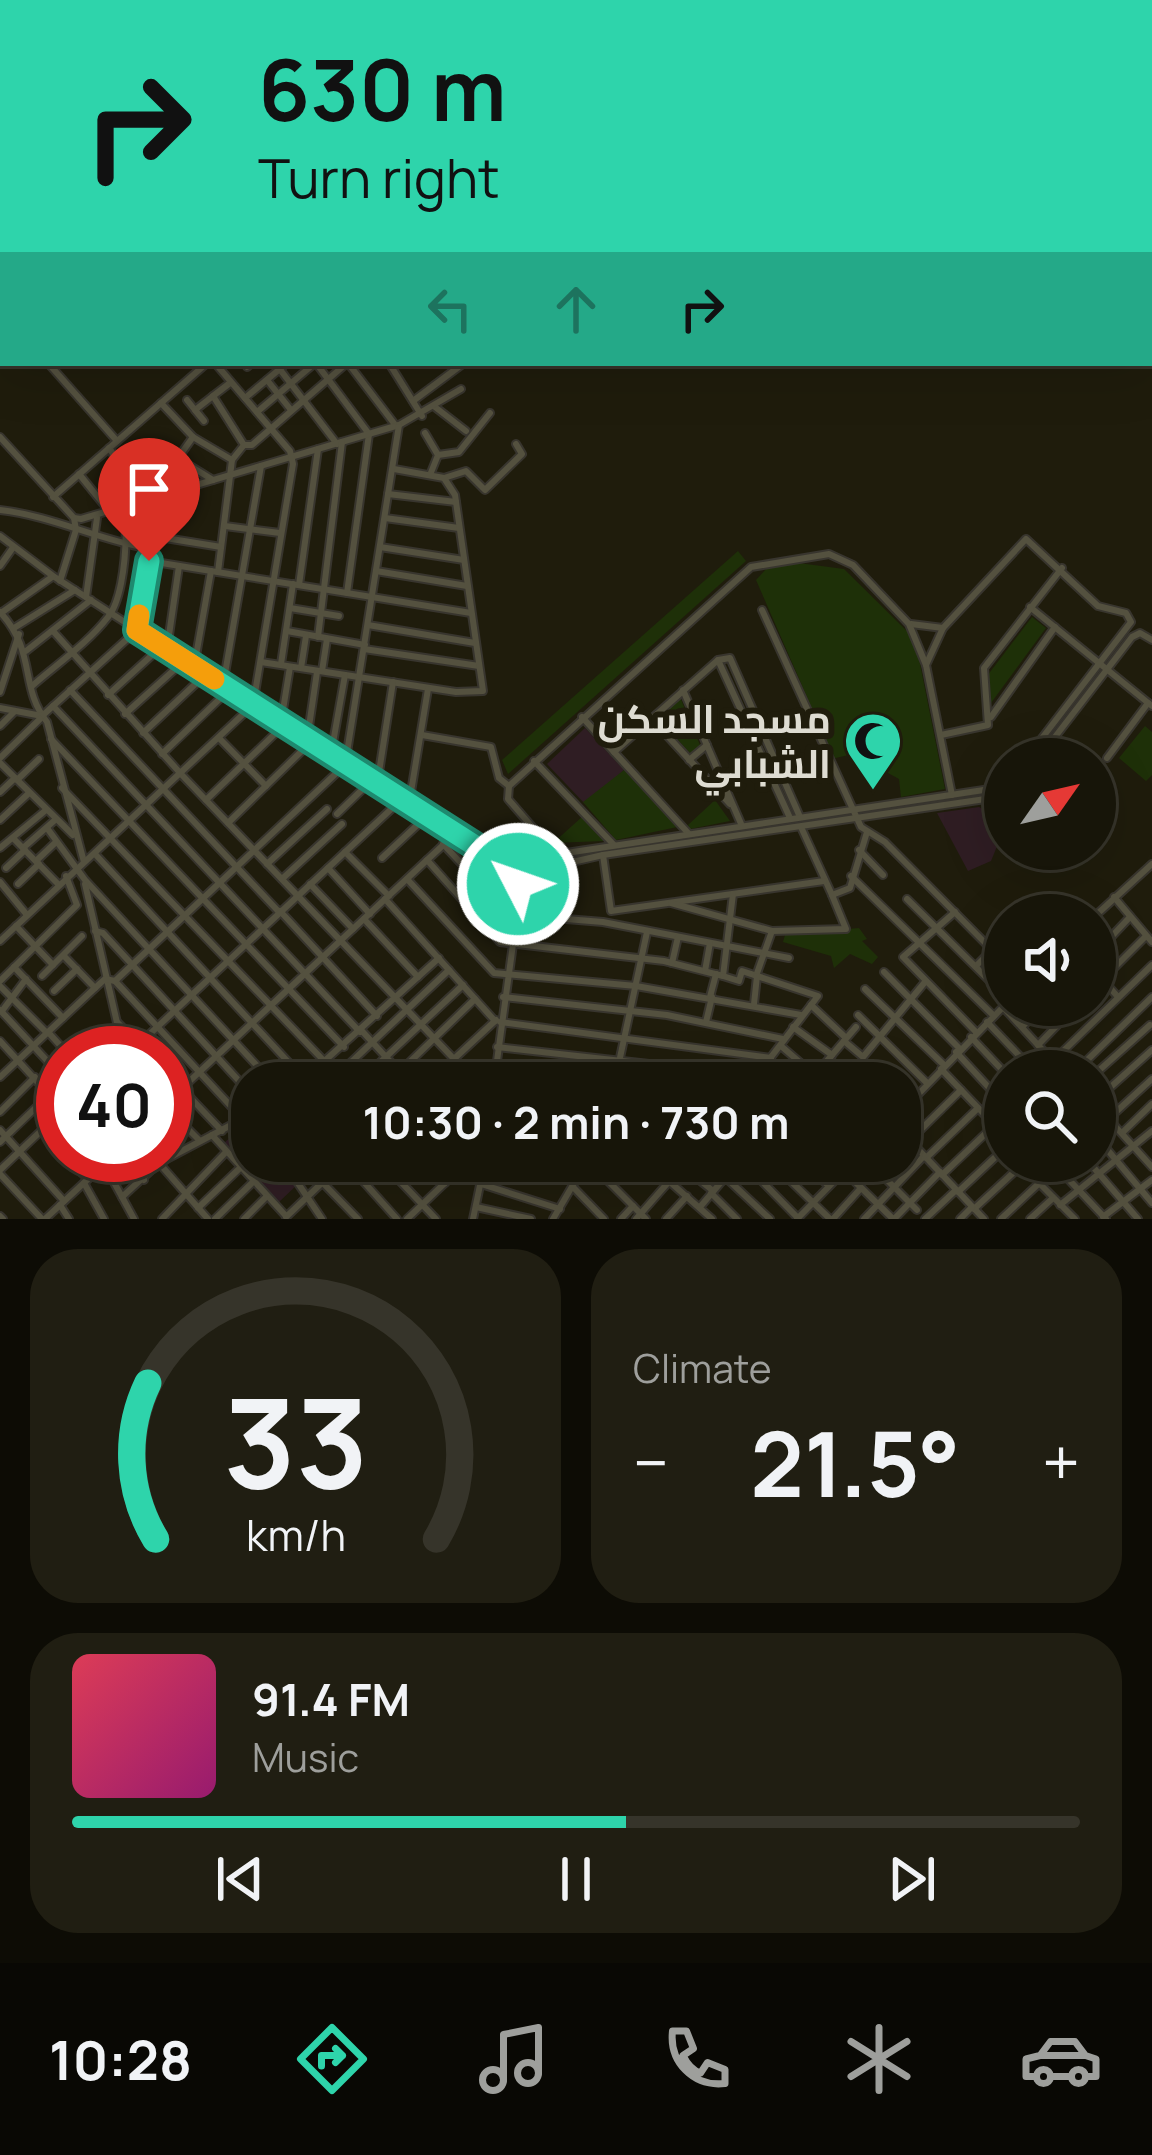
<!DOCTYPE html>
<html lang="en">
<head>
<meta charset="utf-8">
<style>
	:root { --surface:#171509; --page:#201e12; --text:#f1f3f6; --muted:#9e9f9c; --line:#36342a; --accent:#2ed4ab }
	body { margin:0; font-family:Manrope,Cairo,sans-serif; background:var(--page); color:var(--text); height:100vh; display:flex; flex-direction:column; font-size:45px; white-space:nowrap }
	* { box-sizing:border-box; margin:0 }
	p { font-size:39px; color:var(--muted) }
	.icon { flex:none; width:66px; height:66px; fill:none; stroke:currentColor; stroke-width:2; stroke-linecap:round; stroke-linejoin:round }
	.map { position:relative; height:1219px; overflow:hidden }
	.sheet { display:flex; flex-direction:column; gap:30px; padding:30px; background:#0d0c05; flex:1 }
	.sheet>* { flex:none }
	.guide { position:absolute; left:0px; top:0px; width:1152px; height:366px; box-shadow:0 12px 48px #0002,0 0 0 3px var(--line); background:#2ed4ab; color:#111; overflow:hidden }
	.needle { width:78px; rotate:56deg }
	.buttons { position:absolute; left:984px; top:738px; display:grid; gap:24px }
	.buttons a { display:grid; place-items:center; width:132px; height:132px; border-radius:50%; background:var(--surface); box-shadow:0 12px 48px #0002,0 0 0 3px var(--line); font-size:60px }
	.speed { position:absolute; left:36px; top:1026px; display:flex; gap:24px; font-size:60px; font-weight:700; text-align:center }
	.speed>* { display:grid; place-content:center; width:156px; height:156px; border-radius:50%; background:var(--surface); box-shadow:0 12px 48px #0002,0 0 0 3px var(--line); line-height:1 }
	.speed .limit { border:18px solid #d22; background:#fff; color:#111 }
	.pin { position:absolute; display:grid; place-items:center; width:102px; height:102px; color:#fff; margin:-123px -51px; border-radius:50% 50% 50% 0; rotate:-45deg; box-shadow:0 0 12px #0007 }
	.pin .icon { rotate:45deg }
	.me { position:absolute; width:132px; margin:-66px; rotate:311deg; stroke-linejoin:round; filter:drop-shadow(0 0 9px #0008) }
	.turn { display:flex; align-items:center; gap:42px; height:252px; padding:0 60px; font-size:54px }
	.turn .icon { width:156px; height:156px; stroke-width:2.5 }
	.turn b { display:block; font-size:84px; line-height:102px }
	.lanes { display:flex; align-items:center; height:114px; padding:0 60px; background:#0003; justify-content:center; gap:60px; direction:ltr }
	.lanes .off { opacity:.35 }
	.big { font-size:90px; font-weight:700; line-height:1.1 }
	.sheet .widget { flex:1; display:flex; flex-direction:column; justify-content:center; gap:18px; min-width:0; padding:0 42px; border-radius:48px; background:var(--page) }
	.sheet .dial { align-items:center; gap:0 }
	.dial svg { height:312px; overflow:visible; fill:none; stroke:var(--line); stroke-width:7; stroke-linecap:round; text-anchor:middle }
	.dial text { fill:var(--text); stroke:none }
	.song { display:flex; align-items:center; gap:36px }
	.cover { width:144px; height:144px; border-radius:18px; background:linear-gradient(135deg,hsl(350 70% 55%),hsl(320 70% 35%)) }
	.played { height:12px; border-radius:6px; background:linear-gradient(90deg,var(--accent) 55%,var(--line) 55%) }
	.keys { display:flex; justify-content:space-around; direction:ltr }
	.heat { display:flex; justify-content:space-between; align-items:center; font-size:66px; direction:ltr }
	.sheet .tiles { flex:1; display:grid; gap:30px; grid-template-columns:1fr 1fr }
	.widget:last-child { grid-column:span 2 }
	.trip { position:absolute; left:231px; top:1062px; width:690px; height:120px; border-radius:48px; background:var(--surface); box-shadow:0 12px 48px #0002,0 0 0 3px var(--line); font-weight:700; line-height:120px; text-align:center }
	.dock { display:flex; height:192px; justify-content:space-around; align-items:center; background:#090804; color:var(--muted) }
	.dock .icon { width:84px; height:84px }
	.dock .selected { color:var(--accent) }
	.dock b { font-size:54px; color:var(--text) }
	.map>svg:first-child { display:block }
	.education { fill:#2f1d23 }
	.green { fill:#1e3008 }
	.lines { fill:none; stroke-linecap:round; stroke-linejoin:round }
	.minor-casing { stroke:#38352e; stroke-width:10 }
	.minor { stroke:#54513f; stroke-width:6 }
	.route-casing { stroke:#1e8a6f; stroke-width:30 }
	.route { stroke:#2ed4ab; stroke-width:21 }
	.slow { stroke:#f59e0b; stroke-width:21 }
	.labels { text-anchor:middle; stroke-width:12; stroke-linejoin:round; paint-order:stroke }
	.poi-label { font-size:39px; font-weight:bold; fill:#dedcd2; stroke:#1f1c0c; text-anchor:end }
</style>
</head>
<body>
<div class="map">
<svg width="1152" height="1219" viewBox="0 0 1152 1219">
	<rect width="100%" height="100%" fill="#1f1c0c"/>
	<g class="education">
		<path d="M585,728L624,770L586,805L547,764Z"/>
		<path d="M979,807L986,811L998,844L991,861L968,871L937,813Z"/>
		<path d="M244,1125L252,1134V1161H277L298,1184L279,1202L224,1143Z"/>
	</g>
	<g class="green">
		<path d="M738,551L746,561L508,774L502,760Z"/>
		<path d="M791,562L844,569L915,639L945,789L901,797L899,779L853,754L827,760L818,722L756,580L766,569Z"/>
		<path d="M1032,617L1046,628L991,703L987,676Z"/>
		<path d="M680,697L700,745L690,753L659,719Z"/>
		<path d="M1145,726L1152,732V775L1146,781L1119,758Z"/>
		<path d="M624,770L682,826L616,840L583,802Z"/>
		<path d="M715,800L730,821L690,829L688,825Z"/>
		<path d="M582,817L604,841L553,843Z"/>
		<path d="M859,928L867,939L862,941L878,957L872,964L850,954L834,968L831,956L783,942L785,935Z"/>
	</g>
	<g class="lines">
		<g class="minor-casing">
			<g id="minor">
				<path d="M80,0L82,3"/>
				<path d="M302,0L305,3"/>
				<path d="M370,3L372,0"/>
				<path d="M381,3L382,0"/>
				<path d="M553,3L554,2"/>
				<path d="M0,90H3"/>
				<path d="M0,232H3"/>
				<path d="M0,301L3,302"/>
				<path d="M0,327H3"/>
				<path d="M0,341L3,338"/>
				<path d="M0,351L3,348"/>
				<path d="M48,363L117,441"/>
				<path d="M275,363L337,444"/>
				<path d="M316,363L369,434L347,593"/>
				<path d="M348,363L396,426"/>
				<path d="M389,363L422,416"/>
				<path d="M247,367L252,363"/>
				<path d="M267,380L291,410"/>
				<path d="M230,383L213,396L244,445L232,460"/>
				<path d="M245,398L287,363"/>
				<path d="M187,400L195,410L213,396"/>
				<path d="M413,401L464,363"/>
				<path d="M161,403L193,437L232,460L218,572"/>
				<path d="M435,407L466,431"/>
				<path d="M195,410L204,421"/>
				<path d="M257,412L315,363"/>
				<path d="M425,433L438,455L430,475"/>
				<path d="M0,437L74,518L81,519L399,425L461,389"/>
				<path d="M244,445H252L347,363"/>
				<path d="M161,448L213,480"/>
				<path d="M438,455L459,452L490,413"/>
				<path d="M122,464L168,471"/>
				<path d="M79,474L109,511"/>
				<path d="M444,478L466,471L485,490L522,454L516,444"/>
				<path d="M388,494L456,502"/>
				<path d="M53,497L207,363"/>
				<path d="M0,510C53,516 98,540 151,549"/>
				<path d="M385,518L459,528"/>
				<path d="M225,526L280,533"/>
				<path d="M0,536L53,576L514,872L517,915L494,1083"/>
				<path d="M153,536L221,547"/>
				<path d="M380,547L464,560"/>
				<path d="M149,561L471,613"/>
				<path d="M0,566L12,549"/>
				<path d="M376,571L467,586"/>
				<path d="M60,581L76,530L74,518"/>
				<path d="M299,585L318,449"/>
				<path d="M86,597L97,518"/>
				<path d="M1030,607L1152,706"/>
				<path d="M290,608L339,616"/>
				<path d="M762,610L861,827L885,842L1005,963"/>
				<path d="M0,612C37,652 19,687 47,722L84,862"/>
				<path d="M1,613L52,577"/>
				<path d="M911,624L943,628"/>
				<path d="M368,625L475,643"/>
				<path d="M14,628L75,590"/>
				<path d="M53,631L181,774L454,1059"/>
				<path d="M287,631L365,645"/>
				<path d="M318,637L342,442"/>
				<path d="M167,649L179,566"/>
				<path d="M364,649L479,666"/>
				<path d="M26,651L91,600"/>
				<path d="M718,660L790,818"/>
				<path d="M261,662L456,692L483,691L455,495L444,478L394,469"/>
				<path d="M281,664L293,584"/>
				<path d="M194,667L211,571"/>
				<path d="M301,668L306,636"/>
				<path d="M322,671L327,639"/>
				<path d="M223,685L261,466"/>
				<path d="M32,686C57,664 88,643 108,617C131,590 132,476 109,448"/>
				<path d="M70,690L279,912"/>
				<path d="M683,690L742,826"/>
				<path d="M0,692L19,634"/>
				<path d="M108,695L162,646"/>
				<path d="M53,706L360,1032"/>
				<path d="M0,708L42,716L137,630L163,479L193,437"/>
				<path d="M125,714L184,661"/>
				<path d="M582,717L689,834"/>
				<path d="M991,717L1055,627"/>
				<path d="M651,718L730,804"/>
				<path d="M281,722L290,667"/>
				<path d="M0,726L14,712"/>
				<path d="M143,733L206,674"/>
				<path d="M422,735L491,747L499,778L509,786"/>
				<path d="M941,735L988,725L984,668L1062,568"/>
				<path d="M219,738L266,786"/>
				<path d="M51,739L344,1047"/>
				<path d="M307,740L317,672"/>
				<path d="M614,752L718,660L730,658L800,817"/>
				<path d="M162,754L229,690"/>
				<path d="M331,754L345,675"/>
				<path d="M0,758L40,719"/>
				<path d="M1107,758L1148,703"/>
				<path d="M1038,759L1132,637L1140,633L1152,640"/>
				<path d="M689,760L707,745"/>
				<path d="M534,761L614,845"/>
				<path d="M0,763L73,835"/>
				<path d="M17,780L39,759"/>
				<path d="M1005,781L997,791L1005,801"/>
				<path d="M377,785L393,682"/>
				<path d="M62,788L326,1063"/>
				<path d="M0,792L15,778"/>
				<path d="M952,795L926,665L943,628L1026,539L1098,606L1126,613L1131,622L1026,759"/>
				<path d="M206,800L284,725"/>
				<path d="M409,804L428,689"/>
				<path d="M337,814L371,781"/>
				<path d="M0,820L28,794"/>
				<path d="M228,823L311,742"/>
				<path d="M801,827L832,895"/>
				<path d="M47,828L85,880L273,1083"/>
				<path d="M14,839L58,884"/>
				<path d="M443,844L505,910L517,915L603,922L789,958"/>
				<path d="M0,848L46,810"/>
				<path d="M23,848L55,820"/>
				<path d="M859,850L883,875"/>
				<path d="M345,852L389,896"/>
				<path d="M95,854L305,1080"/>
				<path d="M603,855L611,911L824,881"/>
				<path d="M382,858L427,816"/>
				<path d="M37,860L56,842"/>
				<path d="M427,860L500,942L664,961L723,976L733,894"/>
				<path d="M555,863L547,844L508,799L509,786L751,567L829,554L853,565L909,624L926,665"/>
				<path d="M267,864L327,809"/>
				<path d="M6,868L25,850"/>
				<path d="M328,868L370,914"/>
				<path d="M513,870L524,861L553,855L997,788"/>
				<path d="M516,875L603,855L999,797"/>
				<path d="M851,876L994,1016"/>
				<path d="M282,879L342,824"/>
				<path d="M407,879L494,973L636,986L801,1015"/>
				<path d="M0,882L27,915"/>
				<path d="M18,884L39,864"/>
				<path d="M85,884L124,1053"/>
				<path d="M310,884L353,929"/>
				<path d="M1114,897L1152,942"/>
				<path d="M385,899L495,1021"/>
				<path d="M907,899L1005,996"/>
				<path d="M671,903L772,931"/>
				<path d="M280,911L377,1016"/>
				<path d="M955,912L903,957L976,1032"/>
				<path d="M1095,916L1152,864"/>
				<path d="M364,919L418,977"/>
				<path d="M16,926L53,965"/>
				<path d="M95,931L103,933L252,1095"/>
				<path d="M0,941L253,705L293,464L290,451L215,363"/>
				<path d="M1095,954L1129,918"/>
				<path d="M64,956L95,988"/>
				<path d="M672,963L678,937"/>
				<path d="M976,966L1005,937"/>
				<path d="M14,967L63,1018"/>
				<path d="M705,971L710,943"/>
				<path d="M1095,971L1118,997"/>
				<path d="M884,972L959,1048"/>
				<path d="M42,976L82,936"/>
				<path d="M723,976L739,981L742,971L818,996L751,1083"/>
				<path d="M756,976L772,931L846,929L832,895L850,888L867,832"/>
				<path d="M0,981L77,905L66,876"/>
				<path d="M115,981L252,1129"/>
				<path d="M0,986L47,1033"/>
				<path d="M1095,987L1146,936"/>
				<path d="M865,989L944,1065"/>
				<path d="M54,991L77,969"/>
				<path d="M503,997L667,1015L783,1039"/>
				<path d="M710,997L716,974"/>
				<path d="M754,1004L757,976"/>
				<path d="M811,1005L846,1038"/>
				<path d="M1003,1007L1062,1071"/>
				<path d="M0,1010L63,1078"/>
				<path d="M2,1011L26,979"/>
				<path d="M858,1015L927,1083"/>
				<path d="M117,1022L148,1053"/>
				<path d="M500,1022L771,1058"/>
				<path d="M706,1022L712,997"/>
				<path d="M987,1022L1034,1071"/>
				<path d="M793,1027L832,1055"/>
				<path d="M1022,1027L1044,1005"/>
				<path d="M362,1031L410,1083"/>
				<path d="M48,1032L67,1053"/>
				<path d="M971,1037L1005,1073"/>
				<path d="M0,1041L63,1110"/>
				<path d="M844,1041L863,1057L925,982"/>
				<path d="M139,1044L402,799"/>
				<path d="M1038,1045L1077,1005"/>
				<path d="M781,1046L824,1083"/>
				<path d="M497,1047L748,1075L757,1083"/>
				<path d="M956,1052L1005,1105"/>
				<path d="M829,1059L856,1083"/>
				<path d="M1053,1061L1152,965"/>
				<path d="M766,1064L787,1083"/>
				<path d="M941,1069L1005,1136"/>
				<path d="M165,1071L222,1131"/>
				<path d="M495,1071L652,1083"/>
				<path d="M1076,1071L1152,997"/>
				<path d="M1095,1074L1150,1025"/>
				<path d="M0,1077L95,988L105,979L115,981L132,965L345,765L399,425"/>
				<path d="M615,1081L647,932"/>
				<path d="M300,1083L439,958"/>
				<path d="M329,1083L449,970"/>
				<path d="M358,1083L463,985"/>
				<path d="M388,1083L475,999"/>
				<path d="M428,1083L496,1020"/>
				<path d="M808,1083L856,1027"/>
				<path d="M1095,1101L1152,1050"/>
				<path d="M165,1104L455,834"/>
				<path d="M1095,1104L1152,1167"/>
				<path d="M165,1106L200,1141"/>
				<path d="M0,1112L35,1077"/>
				<path d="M900,1113L1005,1005"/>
				<path d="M0,1130L64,1201"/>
				<path d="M900,1130L984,1219"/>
				<path d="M41,1131L63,1154"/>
				<path d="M1095,1131L1152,1079"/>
				<path d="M1123,1132L1152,1104"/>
				<path d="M212,1135L286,1216"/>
				<path d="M1095,1135L1152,1203"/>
				<path d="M0,1142L50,1094"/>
				<path d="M165,1144L174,1155"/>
				<path d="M900,1150L961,1090"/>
				<path d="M64,1155L87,1178"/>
				<path d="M130,1155L144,1180"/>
				<path d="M926,1158L978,1108"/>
				<path d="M283,1161L322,1219"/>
				<path d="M320,1161L331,1173"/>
				<path d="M345,1161L397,1219"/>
				<path d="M381,1161L436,1219"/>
				<path d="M424,1161L445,1183"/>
				<path d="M462,1161L483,1171"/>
				<path d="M588,1161L646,1219"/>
				<path d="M609,1161L676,1174"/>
				<path d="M708,1161L770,1219"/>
				<path d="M742,1161L798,1218"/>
				<path d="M770,1161L830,1219"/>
				<path d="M801,1161L829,1186"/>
				<path d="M868,1161L917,1210"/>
				<path d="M1032,1161L1048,1175"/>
				<path d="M1088,1161L1138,1219"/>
				<path d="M485,1162L578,1179"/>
				<path d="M159,1163L208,1219"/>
				<path d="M104,1164L134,1219"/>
				<path d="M682,1166L712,1190"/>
				<path d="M1057,1167L1106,1219"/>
				<path d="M0,1170L63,1110"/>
				<path d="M844,1171L893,1219"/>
				<path d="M0,1174L42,1219"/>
				<path d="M295,1174L307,1161"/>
				<path d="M942,1175L1005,1115"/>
				<path d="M322,1182L358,1219"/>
				<path d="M670,1182L712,1219"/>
				<path d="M84,1183L104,1219"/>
				<path d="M1039,1183L1075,1219"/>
				<path d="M481,1184L560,1209"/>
				<path d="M573,1187L604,1219"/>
				<path d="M958,1192L1005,1148"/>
				<path d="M711,1193L737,1219"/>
				<path d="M122,1197L159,1163L252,1114"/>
				<path d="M60,1205L69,1219"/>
				<path d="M1060,1205L1152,1131"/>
				<path d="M476,1207L531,1219"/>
				<path d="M700,1207L739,1161"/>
				<path d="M198,1208L241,1167"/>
				<path d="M974,1209L1026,1161"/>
				<path d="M0,1216L3,1219"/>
				<path d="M286,1217L345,1161"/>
				<path d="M1103,1217L1152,1180"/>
				<path d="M45,1219L114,1155"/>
				<path d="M162,1219L226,1152"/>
				<path d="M215,1219L254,1181"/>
				<path d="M244,1219L267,1196"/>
				<path d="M407,1219L468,1161"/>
				<path d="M473,1219L485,1161"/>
				<path d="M553,1219L587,1161"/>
				<path d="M621,1219L633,1206"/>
				<path d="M636,1219L687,1161"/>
				<path d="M666,1219L687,1196"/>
				<path d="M797,1219L854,1161"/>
				<path d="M833,1219L861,1188"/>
				<path d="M864,1219L924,1156"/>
				<path d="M894,1219L940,1172"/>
				<path d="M925,1219L956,1190"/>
				<path d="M960,1219L972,1207"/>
				<path d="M1001,1219L1063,1161"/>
				<path d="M1030,1219L1053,1198"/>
			</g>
		</g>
		<use href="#minor" class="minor"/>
	</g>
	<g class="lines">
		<g class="route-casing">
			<path id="route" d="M149,561L137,630L513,870L518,884"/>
		</g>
		<use href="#route" class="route"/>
		<path class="slow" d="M139,615L137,630L214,679"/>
	</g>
	<defs>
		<g id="mosque-pin" transform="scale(3)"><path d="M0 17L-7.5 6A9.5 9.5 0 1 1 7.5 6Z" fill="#2ed4ab" stroke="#1f1c0c"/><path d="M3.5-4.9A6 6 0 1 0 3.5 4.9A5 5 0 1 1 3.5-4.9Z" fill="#111"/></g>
	</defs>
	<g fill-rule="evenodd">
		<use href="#mosque-pin" x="873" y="741"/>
	</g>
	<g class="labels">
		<g class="poi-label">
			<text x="831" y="733">مسجد السكن<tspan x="831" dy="45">الشبابي</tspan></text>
		</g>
	</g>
</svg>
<div class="buttons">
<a><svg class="needle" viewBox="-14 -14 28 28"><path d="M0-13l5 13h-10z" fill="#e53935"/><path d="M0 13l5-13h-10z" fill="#9e9f9c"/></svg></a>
<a><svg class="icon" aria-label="sound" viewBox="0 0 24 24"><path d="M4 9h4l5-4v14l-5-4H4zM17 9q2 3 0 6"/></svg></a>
<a><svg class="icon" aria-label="search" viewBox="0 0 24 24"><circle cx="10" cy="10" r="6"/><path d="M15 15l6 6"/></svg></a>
</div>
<div class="speed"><div class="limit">40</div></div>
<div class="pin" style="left:149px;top:561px;background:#d93025"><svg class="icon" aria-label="arrive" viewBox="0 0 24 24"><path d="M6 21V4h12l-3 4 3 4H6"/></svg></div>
<svg class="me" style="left:518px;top:884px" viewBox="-20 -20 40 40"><circle r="17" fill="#2ed4ab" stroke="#fff" stroke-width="3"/><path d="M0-11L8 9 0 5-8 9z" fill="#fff"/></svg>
<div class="trip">10:30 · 2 min · 730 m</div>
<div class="guide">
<div class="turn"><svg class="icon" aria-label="right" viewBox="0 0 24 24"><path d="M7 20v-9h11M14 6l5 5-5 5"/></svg><div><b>630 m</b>Turn right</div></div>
<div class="lanes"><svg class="icon off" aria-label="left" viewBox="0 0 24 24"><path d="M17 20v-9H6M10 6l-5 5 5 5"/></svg><svg class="icon off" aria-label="ahead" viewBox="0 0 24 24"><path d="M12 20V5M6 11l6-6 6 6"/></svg><svg class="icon" aria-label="right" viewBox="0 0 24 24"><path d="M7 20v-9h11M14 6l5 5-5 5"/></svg></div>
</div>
</div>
<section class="sheet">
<div class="tiles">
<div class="widget dial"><svg viewBox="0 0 100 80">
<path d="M14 69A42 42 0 1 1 86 69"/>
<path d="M14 69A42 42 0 0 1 12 29" stroke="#2ed4ab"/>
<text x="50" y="56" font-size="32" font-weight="700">33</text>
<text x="50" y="72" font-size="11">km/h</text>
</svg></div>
<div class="widget"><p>Climate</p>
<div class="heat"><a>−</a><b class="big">21.5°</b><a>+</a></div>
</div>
<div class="widget">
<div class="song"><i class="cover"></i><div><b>91.4 FM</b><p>Music</p></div></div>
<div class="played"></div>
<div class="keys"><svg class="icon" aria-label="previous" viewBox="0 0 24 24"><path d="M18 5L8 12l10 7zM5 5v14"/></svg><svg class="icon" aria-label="pause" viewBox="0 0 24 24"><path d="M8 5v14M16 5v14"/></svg><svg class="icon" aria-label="next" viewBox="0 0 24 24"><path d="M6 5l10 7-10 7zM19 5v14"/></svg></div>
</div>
</div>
</section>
<nav class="dock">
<b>10:28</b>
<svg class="icon selected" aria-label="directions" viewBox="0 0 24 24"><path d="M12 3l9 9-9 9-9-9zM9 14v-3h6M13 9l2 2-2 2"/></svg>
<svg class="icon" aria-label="music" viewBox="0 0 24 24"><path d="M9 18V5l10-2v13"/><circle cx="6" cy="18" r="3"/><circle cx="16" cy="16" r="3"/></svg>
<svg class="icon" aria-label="phone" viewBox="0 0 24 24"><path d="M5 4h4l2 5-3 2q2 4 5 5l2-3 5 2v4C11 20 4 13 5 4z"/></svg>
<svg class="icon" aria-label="climate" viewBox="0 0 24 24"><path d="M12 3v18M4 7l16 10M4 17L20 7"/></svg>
<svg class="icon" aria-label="car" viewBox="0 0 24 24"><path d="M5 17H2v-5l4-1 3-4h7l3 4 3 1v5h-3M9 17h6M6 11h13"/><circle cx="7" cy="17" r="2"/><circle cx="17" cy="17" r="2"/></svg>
</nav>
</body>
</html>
